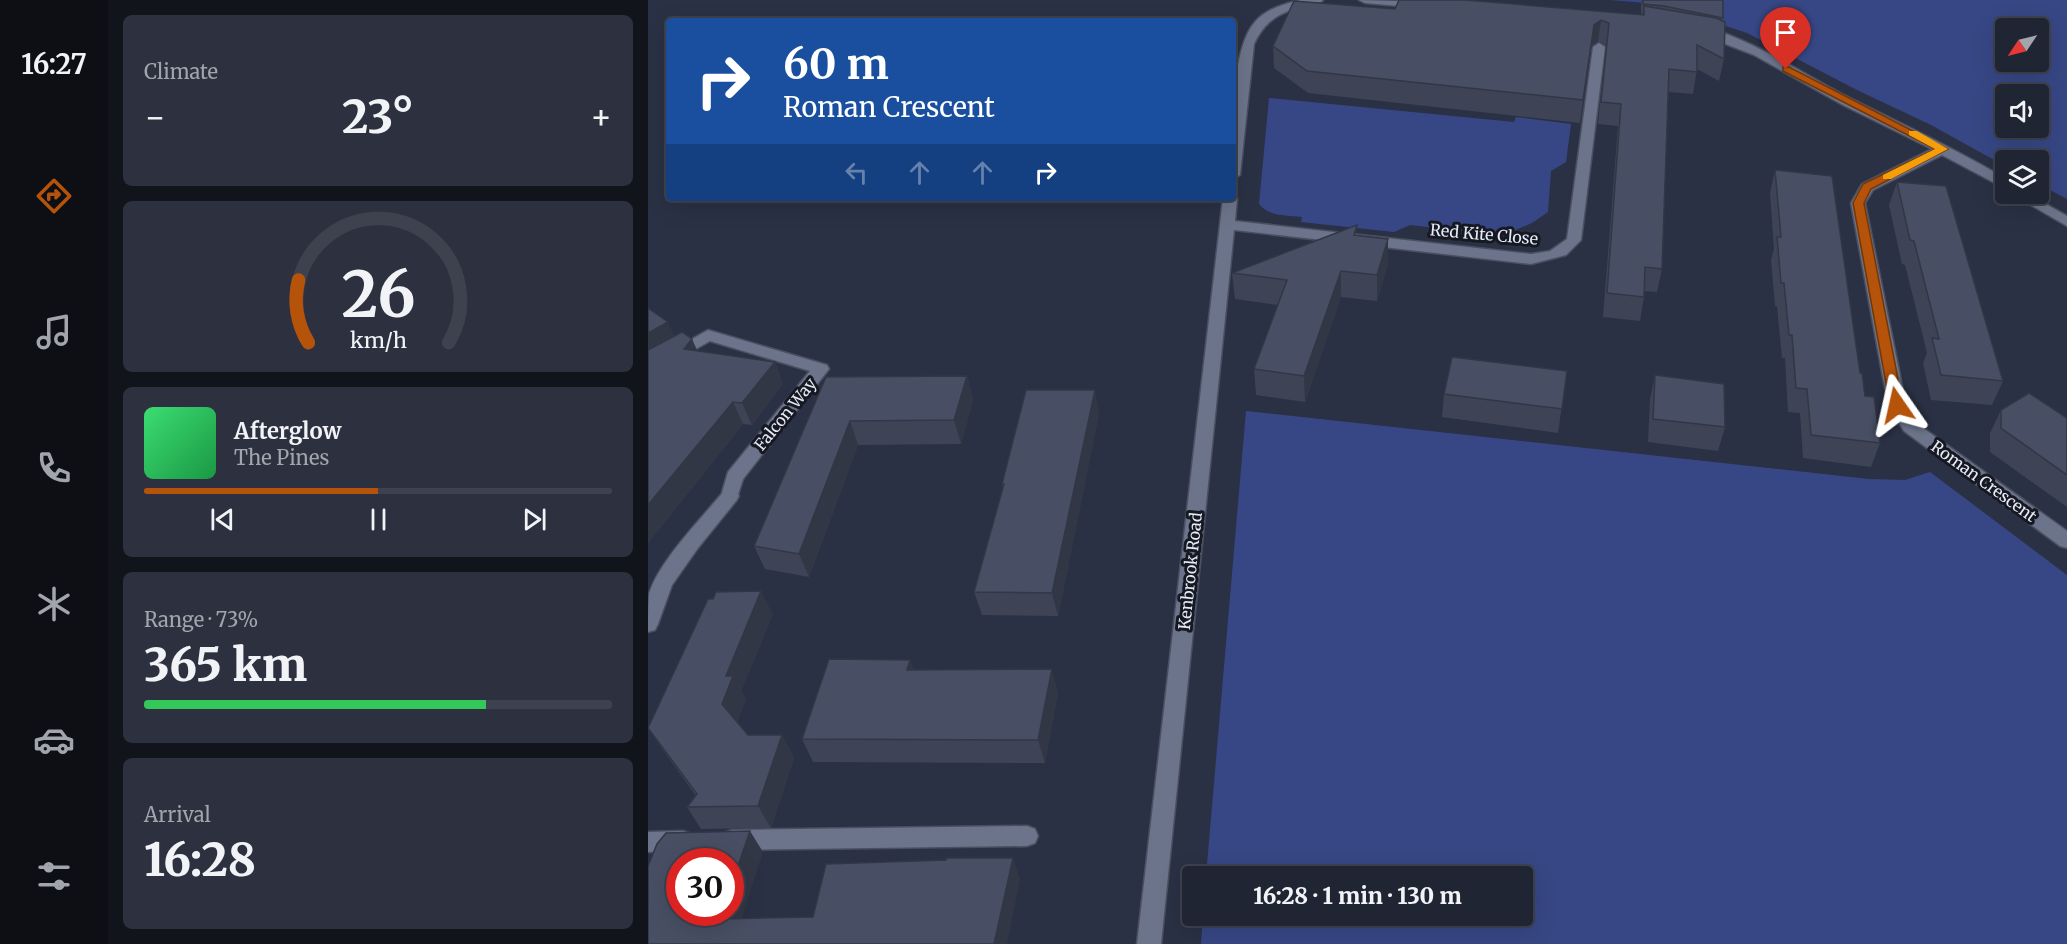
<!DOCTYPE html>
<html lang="en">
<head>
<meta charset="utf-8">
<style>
	:root { --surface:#202533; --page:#2d313f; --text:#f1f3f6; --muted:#a2a5ac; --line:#3d424e; --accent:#b45309 }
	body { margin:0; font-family:Merriweather,serif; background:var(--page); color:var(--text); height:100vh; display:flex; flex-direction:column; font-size:22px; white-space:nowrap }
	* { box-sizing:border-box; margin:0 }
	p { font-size:20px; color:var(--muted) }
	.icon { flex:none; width:33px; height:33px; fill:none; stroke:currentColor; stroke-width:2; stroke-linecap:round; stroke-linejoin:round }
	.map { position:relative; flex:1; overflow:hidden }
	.drawer { display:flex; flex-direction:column; gap:15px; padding:15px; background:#12141c; width:540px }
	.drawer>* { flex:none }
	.guide { position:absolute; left:18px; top:18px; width:570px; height:183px; border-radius:6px; box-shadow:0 6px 24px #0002,0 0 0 2px var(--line); background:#1a4fa0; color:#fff; overflow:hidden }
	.needle { width:39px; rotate:235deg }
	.buttons { position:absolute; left:1347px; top:18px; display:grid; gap:12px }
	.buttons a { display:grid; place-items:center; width:54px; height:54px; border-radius:6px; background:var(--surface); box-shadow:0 6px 24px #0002,0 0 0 2px var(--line); font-size:30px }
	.speed { position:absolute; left:18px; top:848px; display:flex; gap:12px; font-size:30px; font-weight:700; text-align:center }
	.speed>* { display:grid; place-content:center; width:78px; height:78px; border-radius:50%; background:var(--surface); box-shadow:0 6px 24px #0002,0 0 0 2px var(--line); line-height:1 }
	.speed .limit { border:9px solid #d22; background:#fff; color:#111 }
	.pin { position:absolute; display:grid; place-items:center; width:51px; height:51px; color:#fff; margin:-62px -26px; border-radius:50% 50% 50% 0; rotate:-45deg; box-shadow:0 0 6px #0007 }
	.pin .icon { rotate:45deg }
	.me { position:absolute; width:66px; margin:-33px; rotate:349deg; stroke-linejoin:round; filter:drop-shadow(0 0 4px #0008) }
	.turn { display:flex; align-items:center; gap:21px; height:126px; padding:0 18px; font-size:27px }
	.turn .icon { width:78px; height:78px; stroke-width:2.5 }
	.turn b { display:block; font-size:42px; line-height:51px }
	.lanes { display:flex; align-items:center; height:57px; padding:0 18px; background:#0003; justify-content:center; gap:30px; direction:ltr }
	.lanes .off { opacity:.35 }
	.big { font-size:45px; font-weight:800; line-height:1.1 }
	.drawer .tile { flex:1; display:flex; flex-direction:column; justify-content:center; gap:9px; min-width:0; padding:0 21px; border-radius:9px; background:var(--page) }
	.drawer .dial { align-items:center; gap:0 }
	.dial svg { height:156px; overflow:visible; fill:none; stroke:var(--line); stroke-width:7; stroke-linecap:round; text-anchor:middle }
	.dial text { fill:var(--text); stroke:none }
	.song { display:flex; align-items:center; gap:18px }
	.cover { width:72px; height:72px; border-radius:9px; background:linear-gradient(135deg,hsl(140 70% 55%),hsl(140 70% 35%)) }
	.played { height:6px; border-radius:3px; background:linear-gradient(90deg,var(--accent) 50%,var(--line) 50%) }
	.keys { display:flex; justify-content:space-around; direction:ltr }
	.heat { display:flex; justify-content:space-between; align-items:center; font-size:33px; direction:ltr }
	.charge { height:9px; border-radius:4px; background:linear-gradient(90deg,#34c759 73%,var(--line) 0) }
	.trip { position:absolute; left:534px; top:866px; width:351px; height:60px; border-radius:6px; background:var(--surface); box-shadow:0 6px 24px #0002,0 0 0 2px var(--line); font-weight:800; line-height:60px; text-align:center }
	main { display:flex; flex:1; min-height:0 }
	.dock { display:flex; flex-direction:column; width:108px; justify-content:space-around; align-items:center; background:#0d0f14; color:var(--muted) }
	.dock .icon { width:42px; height:42px }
	.dock .current { color:var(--accent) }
	.dock b { font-size:27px; color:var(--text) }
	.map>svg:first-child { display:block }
	.green { fill:#374785; fill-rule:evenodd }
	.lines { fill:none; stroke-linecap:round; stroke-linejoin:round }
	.lane-casing { stroke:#4a4f60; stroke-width:3 }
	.street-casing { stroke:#4a4f60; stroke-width:3 }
	.lane { fill:#6c748b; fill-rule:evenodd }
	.street { fill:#6c748b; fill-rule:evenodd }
	.wall { fill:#3e4456 }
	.shaded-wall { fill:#323746 }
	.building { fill:#484f64; stroke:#323746; stroke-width:1.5 }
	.route { fill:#b45309; stroke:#753606; stroke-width:1.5 }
	.slow { fill:#f59e0b }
	.labels { text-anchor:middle; stroke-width:6; stroke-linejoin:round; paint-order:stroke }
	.street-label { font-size:16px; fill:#e6ebf8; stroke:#161922 }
</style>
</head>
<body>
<main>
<nav class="dock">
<b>16:27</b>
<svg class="icon current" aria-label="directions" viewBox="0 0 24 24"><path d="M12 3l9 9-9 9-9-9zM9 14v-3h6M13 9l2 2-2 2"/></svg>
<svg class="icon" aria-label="music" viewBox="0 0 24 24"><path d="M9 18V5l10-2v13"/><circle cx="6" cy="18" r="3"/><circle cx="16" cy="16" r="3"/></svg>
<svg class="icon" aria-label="phone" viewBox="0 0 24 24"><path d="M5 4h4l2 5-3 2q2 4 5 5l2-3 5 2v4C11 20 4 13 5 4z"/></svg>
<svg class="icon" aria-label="climate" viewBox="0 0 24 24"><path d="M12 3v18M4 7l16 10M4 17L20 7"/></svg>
<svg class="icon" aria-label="car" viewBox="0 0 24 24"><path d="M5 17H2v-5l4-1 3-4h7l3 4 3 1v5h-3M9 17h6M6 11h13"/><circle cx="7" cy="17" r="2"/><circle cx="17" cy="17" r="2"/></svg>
<svg class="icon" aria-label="filters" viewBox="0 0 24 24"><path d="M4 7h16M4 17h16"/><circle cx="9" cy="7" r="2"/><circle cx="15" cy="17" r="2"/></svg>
</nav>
<section class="drawer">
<div class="tile"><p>Climate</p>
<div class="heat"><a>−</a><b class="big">23°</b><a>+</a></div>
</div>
<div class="tile dial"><svg viewBox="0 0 100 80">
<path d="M14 69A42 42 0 1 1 86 69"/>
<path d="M14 69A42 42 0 0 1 9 37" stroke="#b45309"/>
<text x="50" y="56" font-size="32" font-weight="700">26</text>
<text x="50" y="72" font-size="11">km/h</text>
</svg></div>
<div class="tile">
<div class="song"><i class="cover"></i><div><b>Afterglow</b><p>The Pines</p></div></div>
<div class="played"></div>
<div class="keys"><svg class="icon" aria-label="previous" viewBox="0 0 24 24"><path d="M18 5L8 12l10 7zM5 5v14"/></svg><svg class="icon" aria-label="pause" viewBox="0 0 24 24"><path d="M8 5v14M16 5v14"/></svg><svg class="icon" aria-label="next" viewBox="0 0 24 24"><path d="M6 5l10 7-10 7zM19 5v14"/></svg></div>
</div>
<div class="tile"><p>Range · 73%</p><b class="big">365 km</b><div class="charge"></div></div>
<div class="tile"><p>Arrival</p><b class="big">16:28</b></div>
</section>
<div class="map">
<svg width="1419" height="944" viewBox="0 0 1419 944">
	<rect width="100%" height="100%" fill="#2a3144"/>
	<g class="green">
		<path d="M962,0H1419V199L1391,184L1390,160H1358L1357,166L1283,125L1209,90L1099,33L1047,16L1023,5ZM1358,28H1390V62H1358ZM1358,94H1390V128H1358Z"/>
		<path d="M621,98L866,122L868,117L923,124L918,162L903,171L900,212L884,223L863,232L831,233L762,225L746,232L653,222L654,217C639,215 621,217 611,204Z"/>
		<path d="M598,411L1221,479L1257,480L1282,472L1419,575V944H553L555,915H874V876H558Z"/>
	</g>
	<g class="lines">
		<g class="lane-casing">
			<g id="lane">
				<path d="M60,330L179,365L181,369L95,479L88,501L82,503L76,501L73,496L80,472L162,371L62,341L0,376V364Z"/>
				<path d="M379,826L387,829L390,836L387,843L379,846L84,850L76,847L73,840L76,833L84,830Z"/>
				<path d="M35,831L43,834L46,841L43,848L35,851L0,852V832Z"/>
			</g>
		</g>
		<g class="street-casing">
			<g id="street">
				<path d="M652,0H675L673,2C642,10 621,12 606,44L592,175L585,179C585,140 581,51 607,22C618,9 636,4 652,0Z"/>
				<path d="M711,0L779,2L781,4L775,8L717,3Z"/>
				<path d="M1053,26C1104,39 1148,70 1194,94C1249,122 1305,147 1358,179V189L1294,155L1225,190L1217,203L1258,405L1268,423L1419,531V548L1412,546L1256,431L1240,405L1203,203L1214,184L1284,149L1195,105L1106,55L1049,33V27Z"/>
				<path d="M951,43L957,47L933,240L918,255L883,264L586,230L513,944H489L575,198H585V194L589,198L587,221L883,254L902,251L919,239L945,47Z"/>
				<path d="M1364,194H1380L1419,216V226Z"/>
				<path d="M82,489L88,491L91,496L88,501L50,548L24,585L10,624L7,630L0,632C0,620 0,605 1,594C11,561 53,519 76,491Z"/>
			</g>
		</g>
		<use href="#lane" class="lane"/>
		<use href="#street" class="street"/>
	</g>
	<g class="wall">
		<path d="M993,0H1075L1074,21L1076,59L1071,81L1049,69L1045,94L1020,92L1014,269L1009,292L996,291V297L992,321L955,317L970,126L950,124L958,45L950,41L943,47L932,123L660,93L626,68L625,46L747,9L993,15Z"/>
		<path d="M1127,170L1212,373L1217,396L1232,443L1223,467L1155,458L1152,413L1140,412L1137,358H1134L1129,306H1127L1123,260L1126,249L1122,193Z"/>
		<path d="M1249,182L1355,381L1344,405L1283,400L1275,363L1279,353L1257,265L1254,264L1241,205Z"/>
		<path d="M709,235L740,264L729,301L693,297L657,402L608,395L606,369L630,305L587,299L584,273Z"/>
		<path d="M0,308L26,336L50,351L127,362L135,384L104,425L95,424L0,543Z"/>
		<path d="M919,371L910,433L794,417L796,394Z"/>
		<path d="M1007,375L1077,427L1070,451L1000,442L1002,399Z"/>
		<path d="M319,376L325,400L313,444L210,445L161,577L117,569L106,546L178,377Z"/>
		<path d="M1353,410L1419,418V507L1342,452V433Z"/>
		<path d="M451,413L410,616L334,615L326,592L355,487L354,484Z"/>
		<path d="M125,614L93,691L98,699L89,722L100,735H134L146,758L123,828L53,829L39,807L48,796L15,750L0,728Z"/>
		<path d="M262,660L265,670L410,692L397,763L165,762L154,739Z"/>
	</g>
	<g class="shaded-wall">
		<path d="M953,20L950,41L943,47L932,123L946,25Z"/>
		<path d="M740,239V264L729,301V275Z"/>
		<path d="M693,271V297L657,402L656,376Z"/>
		<path d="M20,322L30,344L0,361V333Z"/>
		<path d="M44,339L54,361L36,349Z"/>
		<path d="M127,362L135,384L104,425L94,403Z"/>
		<path d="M319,376L325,400L313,444L306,420Z"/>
		<path d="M447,390L451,413L410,616L404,593Z"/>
		<path d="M85,402L95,424L0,543V505Z"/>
		<path d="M202,421L210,445L161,577L151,554Z"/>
		<path d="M113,591L125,614L93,691L98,699L87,727L74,704L78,676Z"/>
		<path d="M262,660L271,683L259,670Z"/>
		<path d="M404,669L410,692L397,763L390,740Z"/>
		<path d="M134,735L146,758L123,828L110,806Z"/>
		<path d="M102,831L115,852L87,939L73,919L75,912H82V889Z"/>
		<path d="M365,858L372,879L359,944H346Z"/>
	</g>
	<g class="building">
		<path d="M751,0H817L996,15V6L1068,18L1077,22L1076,59L1049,45V72L1021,69L1014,269L997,267L996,297L959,293L973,104L953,102L961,23L953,20L946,25L935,100L659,71L625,46L646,1L747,9Z"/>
		<path d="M995,0H1075V18L1016,6L995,4Z"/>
		<path d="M1127,170L1184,176L1212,373H1214L1217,396L1226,397L1232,443L1163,435L1159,389L1148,388L1144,335H1141L1136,283H1133L1129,237H1133Z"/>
		<path d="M1249,182L1298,186L1355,381L1293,375L1284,338L1291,339L1266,241L1262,240Z"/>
		<path d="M709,225L706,235L740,239L729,275L693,271L656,376L606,369L639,280L584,273Z"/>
		<path d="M0,308L20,322L0,333Z"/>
		<path d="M34,332L44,339L36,349L127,362L94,403L85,402L0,505V350Z"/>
		<path d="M804,357L919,371L914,409L796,394Z"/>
		<path d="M1007,375L1076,384L1077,427L1005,419Z"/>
		<path d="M319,376L306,420L202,421L151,554L106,546L178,377Z"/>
		<path d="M378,390H447L404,593L326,592L356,484H354Z"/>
		<path d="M1381,393L1419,418V475L1353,428V410Z"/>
		<path d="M113,591L78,676H85L74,704L100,735H134L110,806L39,807L49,794L0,728L60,599H65L68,592Z"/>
		<path d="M181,659L262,660L259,670L404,669L390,740L154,739Z"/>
		<path d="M102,831L82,889V861H32V912H75L73,919L165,917L178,864L298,860V858H365L346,944H0V866L9,844L18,833Z"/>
	</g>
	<path class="route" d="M1135,67H1141L1300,149L1223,189L1216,203L1255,405L1253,408H1244L1242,405L1205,203L1215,184L1287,149L1135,71Z"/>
	<path class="slow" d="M1261,131H1269L1300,149L1243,179H1235V175L1287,149L1261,135Z"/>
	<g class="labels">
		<g class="street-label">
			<text transform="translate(836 234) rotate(5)" y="6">Red Kite Close</text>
			<text transform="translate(137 414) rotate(-51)" y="6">Falcon Way</text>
			<text transform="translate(1336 481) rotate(36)" y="6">Roman Crescent</text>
			<text transform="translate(542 571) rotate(-84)" y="6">Kenbrook Road</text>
		</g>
	</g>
</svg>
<div class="buttons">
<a><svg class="needle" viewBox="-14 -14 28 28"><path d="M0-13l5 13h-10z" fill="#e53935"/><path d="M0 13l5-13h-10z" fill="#a2a5ac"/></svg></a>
<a><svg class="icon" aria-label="sound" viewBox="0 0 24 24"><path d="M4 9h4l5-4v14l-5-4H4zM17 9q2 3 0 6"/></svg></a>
<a><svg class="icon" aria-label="layers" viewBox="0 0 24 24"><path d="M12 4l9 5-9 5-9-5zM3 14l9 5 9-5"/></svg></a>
</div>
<div class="speed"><div class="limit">30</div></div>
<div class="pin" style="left:1138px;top:69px;background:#d93025"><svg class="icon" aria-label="arrive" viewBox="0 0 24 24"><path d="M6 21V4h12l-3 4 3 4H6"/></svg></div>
<svg class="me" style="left:1249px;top:405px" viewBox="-20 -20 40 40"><path d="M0-17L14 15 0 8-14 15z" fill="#b45309" stroke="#fff" stroke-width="4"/></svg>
<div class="trip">16:28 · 1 min · 130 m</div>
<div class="guide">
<div class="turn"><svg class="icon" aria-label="right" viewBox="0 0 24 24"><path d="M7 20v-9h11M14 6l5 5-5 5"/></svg><div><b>60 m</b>Roman Crescent</div></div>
<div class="lanes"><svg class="icon off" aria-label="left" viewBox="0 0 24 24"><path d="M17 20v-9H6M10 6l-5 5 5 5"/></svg><svg class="icon off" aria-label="ahead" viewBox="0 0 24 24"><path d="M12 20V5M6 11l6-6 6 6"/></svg><svg class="icon off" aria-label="ahead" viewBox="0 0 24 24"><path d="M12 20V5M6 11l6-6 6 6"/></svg><svg class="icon" aria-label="right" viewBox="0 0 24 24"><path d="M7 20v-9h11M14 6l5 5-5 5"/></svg></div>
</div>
</div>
</main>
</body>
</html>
